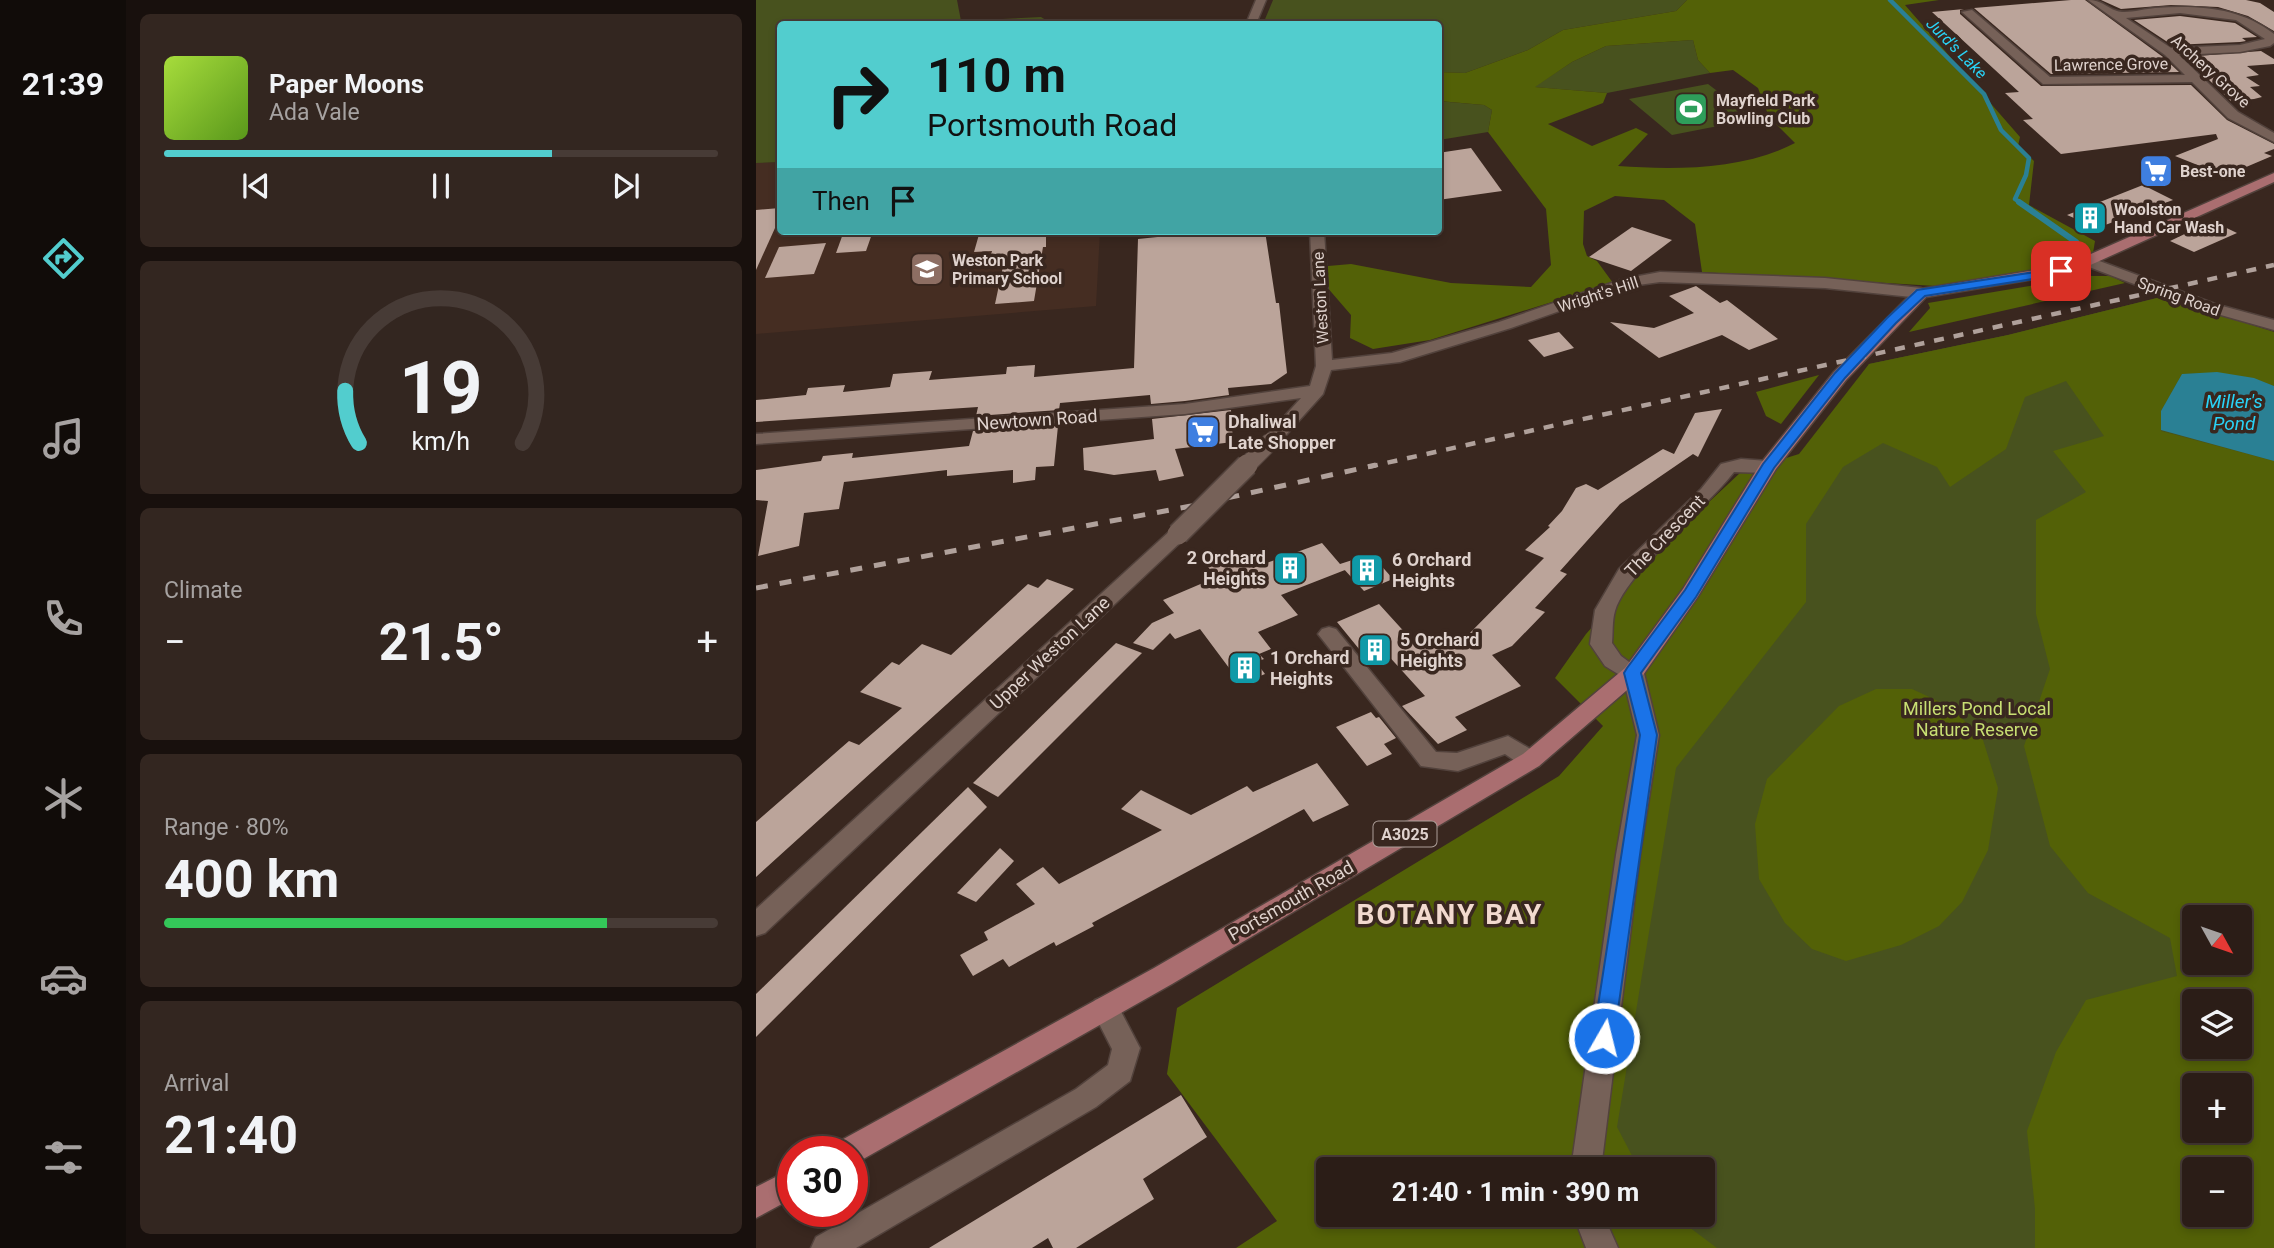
<!DOCTYPE html>
<html lang="en">
<head>
<meta charset="utf-8">
<style>
	:root { --surface:#2b1d17; --page:#332620; --text:#f1f3f6; --muted:#a6a2a1; --line:#473b36; --accent:#52cdce }
	body { margin:0; font-family:Roboto,sans-serif; background:var(--page); color:var(--text); height:100vh; display:flex; flex-direction:column; font-size:26px; white-space:nowrap }
	* { box-sizing:border-box; margin:0 }
	p { font-size:23px; color:var(--muted) }
	.icon { flex:none; width:38px; height:38px; fill:none; stroke:currentColor; stroke-width:2; stroke-linecap:round; stroke-linejoin:round }
	.map { position:relative; flex:1; overflow:hidden }
	.details { display:flex; flex-direction:column; gap:14px; padding:14px; background:#18100d; width:630px }
	.details>* { flex:none }
	.hud { position:absolute; left:21px; top:21px; width:665px; height:214px; border-radius:7px; box-shadow:0 4px 10px #0003,0 0 0 2px var(--line); background:#52cdce; color:#111; overflow:hidden }
	.needle { width:46px; rotate:130deg }
	.fabs { position:absolute; left:1426px; top:905px; display:grid; gap:14px }
	.fabs a { display:grid; place-items:center; width:70px; height:70px; border-radius:7px; background:var(--surface); box-shadow:0 4px 10px #0003,0 0 0 2px var(--line); font-size:35px }
	.speed { position:absolute; left:21px; top:1136px; display:flex; gap:14px; font-size:35px; font-weight:700; text-align:center }
	.speed>* { display:grid; place-content:center; width:91px; height:91px; border-radius:50%; background:var(--surface); box-shadow:0 4px 10px #0003,0 0 0 2px var(--line); line-height:1 }
	.speed .limit { border:10px solid #d22; background:#fff; color:#111 }
	.pin { position:absolute; display:grid; place-items:center; width:60px; height:60px; color:#fff; margin:-30px; border-radius:14px; box-shadow:0 4px 10px #0006 }
	.me { position:absolute; width:77px; margin:-38px; rotate:8deg; stroke-linejoin:round; filter:drop-shadow(0 0 5px #0008) }
	.turn { display:flex; align-items:center; gap:24px; height:147px; padding:0 35px; font-size:32px }
	.turn .icon { width:91px; height:91px; stroke-width:2.5 }
	.turn b { display:block; font-size:49px; line-height:60px }
	.then { display:flex; align-items:center; height:66px; padding:0 35px; background:#0003; gap:14px; font-size:26px }
	.big { font-size:52px; font-weight:700; line-height:1.1 }
	.details .widget { flex:1; display:flex; flex-direction:column; justify-content:center; gap:10px; min-width:0; padding:0 24px; border-radius:10px; background:var(--page) }
	.details .dial { align-items:center; gap:0 }
	.dial svg { height:182px; overflow:visible; fill:none; stroke:var(--line); stroke-width:7; stroke-linecap:round; text-anchor:middle }
	.dial text { fill:var(--text); stroke:none }
	.song { display:flex; align-items:center; gap:21px }
	.cover { width:84px; height:84px; border-radius:10px; background:linear-gradient(135deg,hsl(80 70% 55%),hsl(90 70% 35%)) }
	.played { height:7px; border-radius:4px; background:linear-gradient(90deg,var(--accent) 70%,var(--line) 70%) }
	.keys { display:flex; justify-content:space-around; direction:ltr }
	.heat { display:flex; justify-content:space-between; align-items:center; font-size:38px; direction:ltr }
	.charge { height:10px; border-radius:5px; background:linear-gradient(90deg,#34c759 80%,var(--line) 0) }
	.trip { position:absolute; left:560px; top:1157px; width:399px; height:70px; border-radius:7px; background:var(--surface); box-shadow:0 4px 10px #0003,0 0 0 2px var(--line); font-weight:700; line-height:70px; text-align:center }
	main { display:flex; flex:1; min-height:0 }
	.tabs { display:flex; flex-direction:column; width:126px; justify-content:space-around; align-items:center; background:#110c09; color:var(--muted) }
	.tabs .icon { width:49px; height:49px }
	.tabs .selected { color:var(--accent) }
	.tabs b { font-size:32px; color:var(--text) }
	.map>svg:first-child { display:block }
	.built { fill:#452d22 }
	.green { fill:#48521e; fill-rule:evenodd }
	.forest { fill:#536107; fill-rule:evenodd }
	.water { fill:#2a8094 }
	.lines { fill:none; stroke-linecap:round; stroke-linejoin:round }
	.stream-far1 { stroke:#2a8094; stroke-width:4.5 }
	.stream { stroke:#2a8094; stroke-width:6 }
	.building { fill:#bba49a }
	.minor-casing { stroke:#52423c; stroke-width:3 }
	.major-casing { stroke:#52423c; stroke-width:3 }
	.minor { fill:#766158; fill-rule:evenodd }
	.major { fill:#aa6e70; fill-rule:evenodd }
	.rail-far1 { stroke:#b0a19b; stroke-width:4.5; stroke-dasharray:10 10; stroke-linecap:butt }
	.rail { stroke:#b0a19b; stroke-width:5; stroke-dasharray:12 12; stroke-linecap:butt }
	.minor-bridge-far1-casing { stroke:#52423c; stroke-width:19; stroke-linecap:butt }
	.minor-bridge-casing { stroke:#52423c; stroke-width:24; stroke-linecap:butt }
	.minor-bridge-far1 { stroke:#766158; stroke-width:17 }
	.minor-bridge { stroke:#766158; stroke-width:21 }
	.route { fill:#1a73e8; stroke:#114b97; stroke-width:2 }
	.labels { text-anchor:middle; stroke-width:7; stroke-linejoin:round; paint-order:stroke }
	.far-water-label { font-size:16px; font-style:italic; fill:#29d3f7; stroke:#39271f }
	.far-street-label { font-size:16px; fill:#dfd2cd; stroke:#39271f }
	.far-poi-label { font-size:16px; font-weight:bold; fill:#dfd2cd; stroke:#39271f; text-anchor:start }
	.shield { fill:#39271f; stroke:#ad9f99; stroke-width:2 }
	.shield-label { font-size:16px; font-weight:bold; fill:#dfd2cd }
	.street-label { font-size:18px; fill:#dfd2cd; stroke:#39271f }
	.poi-label { font-size:18px; font-weight:bold; fill:#dfd2cd; stroke:#39271f; text-anchor:start }
	.park-label { font-size:18px; fill:#c8df73; stroke:#39271f }
	.water-label { font-size:19px; font-style:italic; fill:#29d3f7; stroke:#39271f }
	.near-district-label { font-size:28px; font-weight:bold; letter-spacing:2px; fill:#f2dacf; stroke:#39271f }
</style>
</head>
<body>
<main>
<nav class="tabs">
<b>21:39</b>
<svg class="icon selected" aria-label="directions" viewBox="0 0 24 24"><path d="M12 3l9 9-9 9-9-9zM9 14v-3h6M13 9l2 2-2 2"/></svg>
<svg class="icon" aria-label="music" viewBox="0 0 24 24"><path d="M9 18V5l10-2v13"/><circle cx="6" cy="18" r="3"/><circle cx="16" cy="16" r="3"/></svg>
<svg class="icon" aria-label="phone" viewBox="0 0 24 24"><path d="M5 4h4l2 5-3 2q2 4 5 5l2-3 5 2v4C11 20 4 13 5 4z"/></svg>
<svg class="icon" aria-label="climate" viewBox="0 0 24 24"><path d="M12 3v18M4 7l16 10M4 17L20 7"/></svg>
<svg class="icon" aria-label="car" viewBox="0 0 24 24"><path d="M5 17H2v-5l4-1 3-4h7l3 4 3 1v5h-3M9 17h6M6 11h13"/><circle cx="7" cy="17" r="2"/><circle cx="17" cy="17" r="2"/></svg>
<svg class="icon" aria-label="filters" viewBox="0 0 24 24"><path d="M4 7h16M4 17h16"/><circle cx="9" cy="7" r="2"/><circle cx="15" cy="17" r="2"/></svg>
</nav>
<section class="details">
<div class="widget">
<div class="song"><i class="cover"></i><div><b>Paper Moons</b><p>Ada Vale</p></div></div>
<div class="played"></div>
<div class="keys"><svg class="icon" aria-label="previous" viewBox="0 0 24 24"><path d="M18 5L8 12l10 7zM5 5v14"/></svg><svg class="icon" aria-label="pause" viewBox="0 0 24 24"><path d="M8 5v14M16 5v14"/></svg><svg class="icon" aria-label="next" viewBox="0 0 24 24"><path d="M6 5l10 7-10 7zM19 5v14"/></svg></div>
</div>
<div class="widget dial"><svg viewBox="0 0 100 80">
<path d="M14 69A42 42 0 1 1 86 69"/>
<path d="M14 69A42 42 0 0 1 8 46" stroke="#52cdce"/>
<text x="50" y="56" font-size="32" font-weight="700">19</text>
<text x="50" y="72" font-size="11">km/h</text>
</svg></div>
<div class="widget"><p>Climate</p>
<div class="heat"><a>−</a><b class="big">21.5°</b><a>+</a></div>
</div>
<div class="widget"><p>Range · 80%</p><b class="big">400 km</b><div class="charge"></div></div>
<div class="widget"><p>Arrival</p><b class="big">21:40</b></div>
</section>
<div class="map">
<svg width="1518" height="1248" viewBox="0 0 1518 1248">
	<rect width="100%" height="100%" fill="#39271f"/>
	<path class="built" d="M24,162V231H344L340,306L0,334V163Z"/>
	<g class="green">
		<path d="M0,0H201L205,21L285,17L296,24H24V162L0,163Z"/>
		<path d="M517,0H931L920,11L807,30L772,50L709,73L683,72L682,24H507Z"/>
		<path d="M937,40L942,60L954,73L851,93L778,87L816,62L850,46Z"/>
		<path d="M952,84L998,119L916,135L873,99Z"/>
		<path d="M682,101L728,105L736,110L732,132L683,140Z"/>
		<path d="M1405,297L1518,332V1248H885L859,1215L947,1214V1169H851L908,775L1113,364L1252,335ZM1438,917H1484V962H1438ZM1438,1001H1484V1046H1438ZM1438,1085H1484V1130H1438ZM1438,1169H1484V1214H1438Z"/>
	</g>
	<g class="forest">
		<path d="M931,0H1183L1149,5L1264,137L1262,146L1278,161L1273,205L1339,241L1337,253L1293,268L1180,286L946,272L939,224L908,200L859,196L828,211L827,244L831,256L841,261L857,283L674,340L617,349L594,338L595,315L570,286L572,266L595,264L695,283L775,287L795,265L790,209L732,132L736,110L728,105L683,101V72L709,73L772,50L807,30L920,11ZM937,40L942,60L954,73L977,70L1002,88L1013,117L1039,143C987,170 919,170 862,166L892,134L880,128L836,146L792,124L847,103L851,93L779,87L816,62L850,46Z"/>
		<path d="M1333,276H1355L1369,283L1153,332L1174,308L1172,303Z"/>
		<path d="M1405,297L1518,332V386C1487,373 1459,372 1426,374L1405,411V431L1518,461V1248H1279V1209L1271,1131L1300,1052L1330,1000L1421,976L1414,938L1332,893L1294,846L1268,746L1294,669L1280,614V520L1330,492L1297,451L1348,436L1310,381L1269,397L1250,449L1194,487L1181,467L1127,443L1087,467L1050,524V602L920,768L861,1127L883,1169H572V1214L917,1215L961,1248H480L521,1221L411,1074L421,1008L803,776L847,726L799,678L830,634L922,531L985,472L1043,454L1113,364L1252,335ZM1438,917H1484V962H1438ZM1438,1001H1484V1046H1438ZM1438,1085H1484V1130H1438ZM1438,1169H1484V1214H1438Z"/>
		<path d="M1063,375L1025,424L1010,416L1000,392Z"/>
		<path d="M1120,689H1156L1195,707L1227,740L1242,788L1232,850L1206,902L1183,926L1145,945L1090,961L1056,949L1029,923L1003,879L999,824L1011,779L1083,706Z"/>
	</g>
	<path class="water" d="M1461,372L1498,378L1518,386V461L1405,430V411L1426,374Z"/>
	<g class="lines">
		<path class="stream-far1" d="M1134,0L1228,94L1245,130L1273,158L1270,175L1259,199L1266,204"/>
		<path class="stream" d="M1263,202L1320,242"/>
	</g>
	<g class="building">
		<path d="M1315,0H1329L1407,57L1423,72L1295,74L1218,8Z"/>
		<path d="M1345,0H1490L1504,3L1518,12V31L1492,16L1462,7L1415,5L1365,9Z"/>
		<path d="M1208,9L1204,10V14L1285,86L1435,85L1471,120L1518,144V149L1508,153L1516,156L1469,176L1419,156L1462,139L1460,134L1305,154L1267,120L1277,119L1249,93L1263,92L1176,12Z"/>
		<path d="M1424,16L1479,23L1501,37L1486,38L1490,41L1484,42L1416,45L1378,20Z"/>
		<path d="M1505,51L1518,59V64L1491,66L1503,75L1490,77L1504,86L1494,87L1506,97L1498,99L1475,101L1429,57Z"/>
		<path d="M715,148L746,191L682,200V153Z"/>
		<path d="M1387,185L1417,200L1341,228L1311,215Z"/>
		<path d="M24,208V217L0,270V210Z"/>
		<path d="M1456,221L1481,233L1438,252L1414,241Z"/>
		<path d="M876,227L916,240L875,271L833,257Z"/>
		<path d="M88,231H117L110,251L80,253Z"/>
		<path d="M224,231H290V247H287L278,301L239,304L249,257L234,258L236,251L218,252Z"/>
		<path d="M460,231H509L520,303H523L531,373L515,384L472,388L473,395L429,401L395,404L394,395L304,403L303,410L220,416L222,407L0,422V400L50,395L52,388L89,385L87,392L134,387L137,374L176,371L173,380L250,374L251,367L279,365L278,377L378,368L382,239Z"/>
		<path d="M70,243L58,274L9,278L23,247Z"/>
		<path d="M940,286L964,303L971,300L1022,339L993,350L966,335L903,358L854,322L898,328L938,313L913,296Z"/>
		<path d="M803,332L818,348L788,357L772,340Z"/>
		<path d="M966,409L942,457L937,454L864,504L804,571L811,574L779,608L789,612L756,646L736,655L765,686L699,717L711,730L682,744L646,706L669,696L629,652L612,660L581,622L623,604L663,648L690,635L701,646L788,558L769,550L794,527L792,526L806,511L820,488L830,484L842,490L907,449L918,454L939,413Z"/>
		<path d="M475,410L477,442L419,449L428,476L403,481L400,470L358,475L328,470L327,448L398,439L396,419Z"/>
		<path d="M302,426L298,466L280,467L279,480L257,483V470L191,476V470L88,482L83,509L48,513L43,546L2,556L12,501L0,500V470L65,461L67,456L97,453L96,458L213,446L217,431Z"/>
		<path d="M566,543L584,564L615,554L637,579L608,591L586,567L589,570L525,595L542,615L502,632L515,649L503,654L508,659L500,662L509,674L485,684L444,629L419,639L414,633L397,650L377,643L396,623L418,613L407,600L461,577L452,567L486,554L497,568Z"/>
		<path d="M291,579L318,589L0,877V822L93,741L103,745L146,708L104,692L136,662L143,665L166,644L195,655L272,584L282,588Z"/>
		<path d="M360,643L386,653L242,797L217,783Z"/>
		<path d="M615,712L620,718L623,717L640,738L628,744L636,754L611,766L580,727Z"/>
		<path d="M561,763L593,805L557,822L548,809L336,923L338,926L300,946L298,942L253,967L247,959L217,976L204,955L232,940L228,932L279,904L260,884L287,867L303,884L406,830L365,809L385,790L435,815L491,786L497,792Z"/>
		<path d="M212,787L231,807L0,1037V994Z"/>
		<path d="M244,848L258,861L220,902L201,893Z"/>
		<path d="M425,1095L451,1137L387,1179L398,1199L320,1248H297L292,1238L276,1248H173Z"/>
	</g>
	<g class="lines">
		<g class="minor-casing">
			<g id="minor">
				<path d="M500,0H510L500,24H490Z"/>
				<path d="M1332,0C1346,0 1349,7 1361,11C1370,14 1388,9 1399,8C1441,5 1484,7 1518,34V43L1514,46L1484,52L1423,55L1482,112L1518,133V142L1472,118L1436,82L1287,84L1206,12L1216,10L1294,77L1429,75L1409,55ZM1424,13L1480,20L1509,39L1484,45L1415,48L1370,18Z"/>
				<path d="M554,231H568L576,360L636,353L743,322L867,279L904,272L1069,278L1165,288L1173,293L1165,298L1069,288L904,282L875,286L755,328L644,362L575,370L567,394L521,445L515,446L506,441L545,398L429,414L0,444V434L429,404L554,386L560,366Z"/>
				<path d="M1330,256L1459,304L1518,320V330L1447,310L1325,264L1322,261Z"/>
				<path d="M985,459L1012,461L1021,467L1012,473L978,472C950,508 870,573 859,611C856,621 857,633 856,643L865,656L888,673L903,735L884,855L845,1169H815L860,855L881,735L867,677L849,666L834,644L839,610L863,569L945,489L965,464Z"/>
				<path d="M422,528L432,534L429,538L9,933L0,936V909L415,530Z"/>
				<path d="M573,627L580,629L680,752L701,753L752,736L783,754L787,760L783,766C769,770 761,762 749,754L702,771L665,766L566,639L562,634L566,629Z"/>
				<path d="M349,996L359,1000L384,1048L374,1081L340,1107L100,1248H55L60,1237L320,1089L352,1065L356,1049L335,1008L339,1000Z"/>
				<path d="M817,1214H847L862,1248H830Z"/>
			</g>
		</g>
		<g class="major-casing">
			<g id="major">
				<path d="M1518,173V182L1319,272L1170,297L1090,380L1020,469L941,598L885,678L783,766L416,984L102,1162L96,1164V1152H77L82,1142L398,968L767,754L869,668L927,589L1005,463L1078,372L1159,290L1310,265Z"/>
				<path d="M37,1168V1198L0,1218V1187Z"/>
			</g>
		</g>
		<use href="#minor" class="minor"/>
		<use href="#major" class="major"/>
		<path class="rail-far1" d="M612,467L1518,265"/>
		<path class="rail" d="M0,588L435,506L620,465"/>
		<g class="minor-bridge-far1-casing">
			<path id="minor-bridge-far1" d="M489,467L515,441"/>
		</g>
		<g class="minor-bridge-casing">
			<path id="minor-bridge" d="M422,534L491,465"/>
		</g>
		<use href="#minor-bridge-far1" class="minor-bridge-far1"/>
		<use href="#minor-bridge" class="minor-bridge"/>
	</g>
	<path class="route" d="M1305,268L1310,271L1309,274L1169,296L1140,323L1089,378L1018,468L940,597L885,673L901,735L858,1038L855,1045L848,1048L840,1045L837,1038L884,735L868,673L871,668L929,590L1007,464L1079,373L1131,318L1161,290Z"/>
	<defs>
		<g id="stadium-square" transform="scale(1.75)"><rect x="-9" y="-9" width="18" height="18" rx="4" fill="#2e9e5b" stroke="#39271f"/><path d="M0-5a6.5 5 0 1 0 0 10a6.5 5 0 1 0 0-10ZM-3.5-1.8h7v3.6h-7Z" fill="#fff"/></g>
		<g id="supermarket-square" transform="scale(1.75)"><rect x="-9" y="-9" width="18" height="18" rx="4" fill="#3f7fe0" stroke="#39271f"/><path d="M-6-5.5h2.5l.6 2H6L4.5 2H-2.5L-4.4-4H-6ZM-1.5 3.2a1.3 1.3 0 1 0 .1 0ZM3 3.2a1.3 1.3 0 1 0 .1 0Z" fill="#fff"/></g>
		<g id="building-square" transform="scale(1.75)"><rect x="-9" y="-9" width="18" height="18" rx="4" fill="#0f9aa8" stroke="#39271f"/><path d="M-4-6H4V6H1V3H-1V6H-4ZM-2.5-4.3h1.7v1.8h-1.7ZM.8-4.3h1.7v1.8H.8ZM-2.5-1h1.7V.8h-1.7ZM.8-1h1.7V.8H.8Z" fill="#fff"/></g>
		<g id="school-square" transform="scale(1.75)"><rect x="-9" y="-9" width="18" height="18" rx="4" fill="#8d6e63" stroke="#39271f"/><path d="M0-5L7-2L0 1L-7-2ZM-4 1L0 2.5L4 1V4Q0 6-4 4Z" fill="#fff"/></g>
	</defs>
	<g fill-rule="evenodd">
		<use href="#stadium-square" x="935" y="109"/>
		<use href="#supermarket-square" x="1400" y="171"/>
		<use href="#building-square" x="1334" y="218"/>
		<use href="#school-square" x="171" y="269"/>
		<use href="#supermarket-square" x="447" y="432"/>
		<use href="#building-square" x="534" y="568"/>
		<use href="#building-square" x="611" y="570"/>
		<use href="#building-square" x="619" y="650"/>
		<use href="#building-square" x="489" y="668"/>
	</g>
	<g class="labels">
		<g class="far-water-label">
			<text transform="translate(1201 48) rotate(45)" y="6">Jurd's Lake</text>
		</g>
		<g class="far-street-label">
			<text transform="translate(1355 64) rotate(-1)" y="6">Lawrence Grove</text>
			<text transform="translate(1455 71) rotate(42)" y="6">Archery Grove</text>
			<text transform="translate(842 294) rotate(-18)" y="6">Wright's Hill</text>
			<text transform="translate(1423 296) rotate(20)" y="6">Spring Road</text>
			<text transform="translate(564 298) rotate(-93)" y="6">Weston Lane</text>
		</g>
		<g class="far-poi-label">
			<text x="960" y="106">Mayfield Park<tspan x="960" dy="18">Bowling Club</tspan></text>
			<text x="1424" y="177">Best-one</text>
			<text x="1358" y="215">Woolston<tspan x="1358" dy="18">Hand Car Wash</tspan></text>
			<text x="196" y="266">Weston Park<tspan x="196" dy="18">Primary School</tspan></text>
		</g>
		<rect class="shield" x="617.5" y="821.5" width="63" height="25" rx="5"/>
		<g class="shield-label">
			<text x="649" y="840">A3025</text>
		</g>
		<g class="street-label">
			<text transform="translate(281 420) rotate(-4)" y="6">Newtown Road</text>
			<text transform="translate(909 536) rotate(-46)" y="6">The Crescent</text>
			<text transform="translate(294 653) rotate(-43)" y="6">Upper Weston Lane</text>
			<text transform="translate(535 901) rotate(-30)" y="6">Portsmouth Road</text>
		</g>
		<g class="poi-label">
			<text x="472" y="428">Dhaliwal<tspan x="472" dy="21">Late Shopper</tspan></text>
			<text x="510" y="564" text-anchor="end">2 Orchard<tspan x="510" dy="21">Heights</tspan></text>
			<text x="636" y="566">6 Orchard<tspan x="636" dy="21">Heights</tspan></text>
			<text x="644" y="646">5 Orchard<tspan x="644" dy="21">Heights</tspan></text>
			<text x="514" y="664">1 Orchard<tspan x="514" dy="21">Heights</tspan></text>
		</g>
		<g class="park-label">
			<text x="1221" y="715">Millers Pond Local<tspan x="1221" dy="21">Nature Reserve</tspan></text>
		</g>
		<g class="water-label">
			<text x="1478" y="408">Miller's<tspan x="1478" dy="22">Pond</tspan></text>
		</g>
		<g class="near-district-label">
			<text x="694" y="924">BOTANY BAY</text>
		</g>
	</g>
</svg>
<div class="fabs">
<a><svg class="needle" viewBox="-14 -14 28 28"><path d="M0-13l5 13h-10z" fill="#e53935"/><path d="M0 13l5-13h-10z" fill="#a6a2a1"/></svg></a>
<a><svg class="icon" aria-label="layers" viewBox="0 0 24 24"><path d="M12 4l9 5-9 5-9-5zM3 14l9 5 9-5"/></svg></a>
<a>+</a>
<a>−</a>
</div>
<div class="speed"><div class="limit">30</div></div>
<div class="pin" style="left:1305px;top:271px;background:#d93025"><svg class="icon" aria-label="arrive" viewBox="0 0 24 24"><path d="M6 21V4h12l-3 4 3 4H6"/></svg></div>
<svg class="me" style="left:848px;top:1038px" viewBox="-20 -20 40 40"><circle r="17" fill="#1a73e8" stroke="#fff" stroke-width="3"/><path d="M0-11L8 9 0 5-8 9z" fill="#fff"/></svg>
<div class="trip">21:40 · 1 min · 390 m</div>
<div class="hud">
<div class="turn"><svg class="icon" aria-label="right" viewBox="0 0 24 24"><path d="M7 20v-9h11M14 6l5 5-5 5"/></svg><div><b>110 m</b>Portsmouth Road</div></div>
<div class="then">Then<svg class="icon" aria-label="arrive" viewBox="0 0 24 24"><path d="M6 21V4h12l-3 4 3 4H6"/></svg></div>
</div>
</div>
</main>
</body>
</html>
